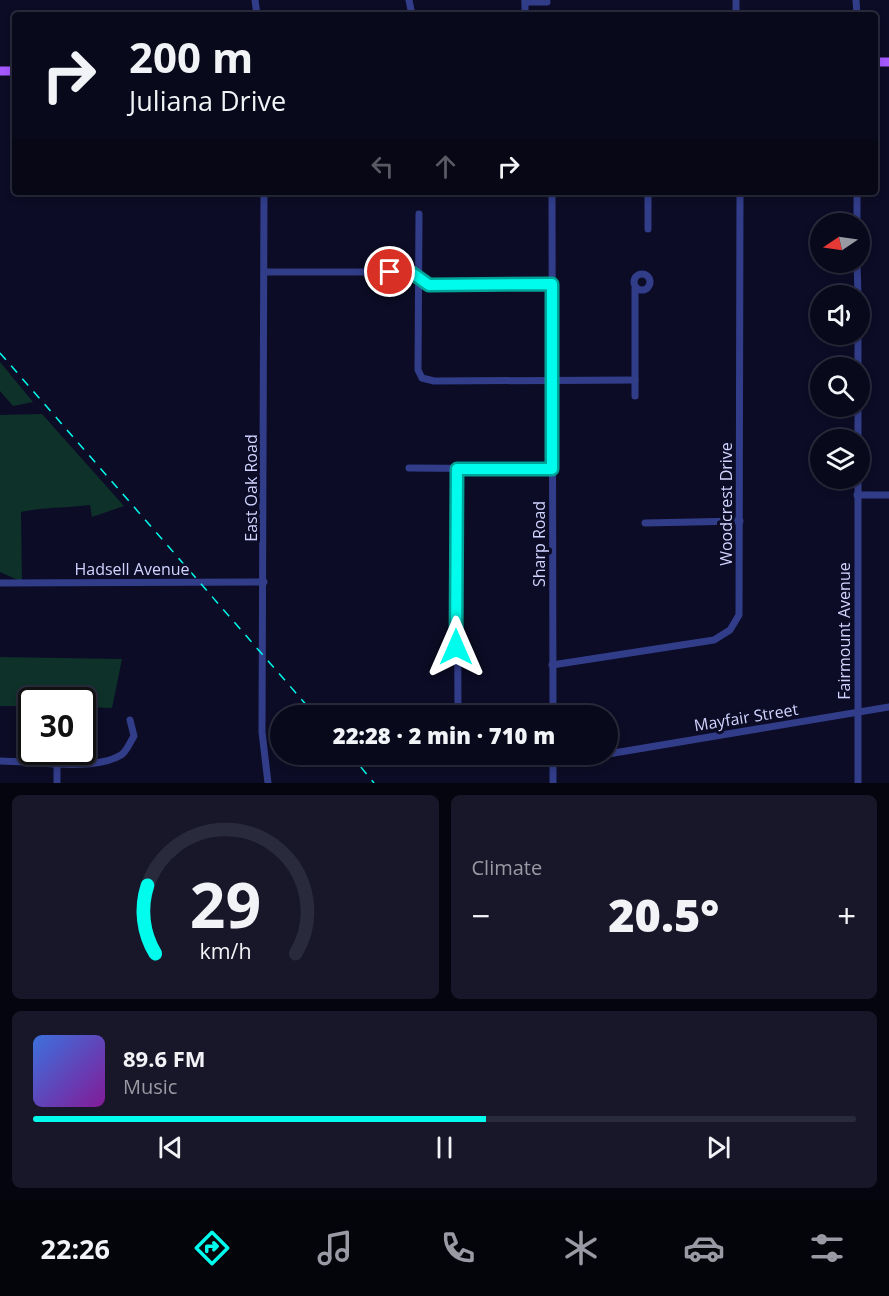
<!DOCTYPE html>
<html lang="en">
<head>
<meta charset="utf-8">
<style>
	:root { --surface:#09091c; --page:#171729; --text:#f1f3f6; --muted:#999aa3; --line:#292a3b; --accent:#00fcec }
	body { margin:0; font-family:"Open Sans",sans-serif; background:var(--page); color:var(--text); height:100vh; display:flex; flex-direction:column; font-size:22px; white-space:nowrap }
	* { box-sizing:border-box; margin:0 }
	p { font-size:20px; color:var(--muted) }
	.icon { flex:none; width:33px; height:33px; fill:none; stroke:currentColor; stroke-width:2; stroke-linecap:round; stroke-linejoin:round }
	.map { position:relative; height:783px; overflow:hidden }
	.sheet { display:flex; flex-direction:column; gap:12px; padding:12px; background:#05050f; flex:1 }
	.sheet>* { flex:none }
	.hud { position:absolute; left:12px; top:12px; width:866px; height:183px; border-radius:6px; box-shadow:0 3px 9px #0003,0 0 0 2px var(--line); background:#09091c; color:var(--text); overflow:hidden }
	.needle { width:39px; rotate:257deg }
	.buttons { position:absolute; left:810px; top:213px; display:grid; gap:12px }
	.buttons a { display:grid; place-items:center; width:60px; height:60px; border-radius:50%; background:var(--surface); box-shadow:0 3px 9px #0003,0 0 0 2px var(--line); font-size:30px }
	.speed { position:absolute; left:18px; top:687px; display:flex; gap:12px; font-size:30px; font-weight:700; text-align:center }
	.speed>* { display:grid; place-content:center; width:78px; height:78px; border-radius:50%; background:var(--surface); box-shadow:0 3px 9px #0003,0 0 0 2px var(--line); line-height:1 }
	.speed .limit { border:3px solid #111; border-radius:9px; background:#fff; color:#111 }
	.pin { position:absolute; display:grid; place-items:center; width:51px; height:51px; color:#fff; margin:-26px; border:3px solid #fff; border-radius:50%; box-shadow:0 2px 6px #0007 }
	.me { position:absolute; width:66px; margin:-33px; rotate:0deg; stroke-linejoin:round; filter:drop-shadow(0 0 4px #0008) }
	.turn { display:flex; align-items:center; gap:21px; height:126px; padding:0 18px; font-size:27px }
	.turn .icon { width:78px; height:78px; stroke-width:2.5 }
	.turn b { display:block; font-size:42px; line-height:51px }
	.lanes { display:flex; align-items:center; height:57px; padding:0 18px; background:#0003; justify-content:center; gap:30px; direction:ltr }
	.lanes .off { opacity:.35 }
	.big { font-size:45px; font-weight:800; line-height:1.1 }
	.sheet .card { flex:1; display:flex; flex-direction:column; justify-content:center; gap:9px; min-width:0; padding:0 21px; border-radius:9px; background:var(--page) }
	.sheet .dial { align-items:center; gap:0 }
	.dial svg { height:156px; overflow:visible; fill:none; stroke:var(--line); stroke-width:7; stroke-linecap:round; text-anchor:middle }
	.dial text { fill:var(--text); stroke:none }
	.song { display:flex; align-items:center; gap:18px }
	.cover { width:72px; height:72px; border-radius:9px; background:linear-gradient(135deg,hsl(220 70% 55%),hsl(290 70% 35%)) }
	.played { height:6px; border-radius:3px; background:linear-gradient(90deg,var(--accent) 55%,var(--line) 55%) }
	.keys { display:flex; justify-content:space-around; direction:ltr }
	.heat { display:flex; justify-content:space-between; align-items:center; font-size:33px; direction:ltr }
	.sheet .tiles { flex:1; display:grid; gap:12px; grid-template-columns:1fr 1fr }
	.card:last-child { grid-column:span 2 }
	.trip { position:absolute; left:270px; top:705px; width:348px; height:60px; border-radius:30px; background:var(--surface); box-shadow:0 3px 9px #0003,0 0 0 2px var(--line); font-weight:800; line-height:60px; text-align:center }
	.menu { display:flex; height:96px; justify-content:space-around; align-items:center; background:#04040b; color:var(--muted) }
	.menu .icon { width:42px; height:42px }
	.menu .on { color:var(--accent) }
	.menu b { font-size:27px; color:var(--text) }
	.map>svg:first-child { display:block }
	.green { fill:#0e312a }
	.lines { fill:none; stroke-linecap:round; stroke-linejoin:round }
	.minor { stroke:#323d8a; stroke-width:7 }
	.major { stroke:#a558ff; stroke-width:9 }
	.rail { stroke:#00fcec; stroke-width:1.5; stroke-dasharray:9 8; stroke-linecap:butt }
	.route-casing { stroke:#00a499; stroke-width:15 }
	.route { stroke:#00fcec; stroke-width:10 }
	.labels { text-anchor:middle; stroke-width:6; stroke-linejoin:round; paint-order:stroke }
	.street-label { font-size:16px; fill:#d1d4ff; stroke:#0c0c26 }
</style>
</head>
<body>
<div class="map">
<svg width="889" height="783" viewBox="0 0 889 783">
	<rect width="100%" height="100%" fill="#0c0c26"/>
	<g class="green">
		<path d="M0,362L33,402L13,406L0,391Z"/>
		<path d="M42,414L124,506L92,517L90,505C66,508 44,507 21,512L22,582L0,572V415Z"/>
		<path d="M0,657L122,659L112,708L83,707L82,700H32L31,706H0Z"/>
	</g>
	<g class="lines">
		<g class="minor">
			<path d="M255,0L257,15"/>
			<path d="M409,0L412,15"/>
			<path d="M525,0V15"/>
			<path d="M736,0V15"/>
			<path d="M856,0L857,15"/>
			<path d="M525,2H547"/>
			<path d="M264,192L262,732L268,783"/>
			<path d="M552,192L553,716"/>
			<path d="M857,192V224"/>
			<path d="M419,214L418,370L422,378L434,381L635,380"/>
			<path d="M648,229V192"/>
			<path d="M857,262L858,296"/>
			<path d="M265,272H410L429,285L552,284"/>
			<circle cx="642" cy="282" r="8"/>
			<path d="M858,334V368"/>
			<path d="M635,396V289"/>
			<path d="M858,440V406"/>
			<path d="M409,468L552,469"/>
			<path d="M457,469L458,716"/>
			<path d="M858,478V783"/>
			<path d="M857,495H889"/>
			<path d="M645,523L740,521"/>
			<path d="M0,583L264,582"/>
			<path d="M552,665L714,640L730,630L739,615L740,192"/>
			<path d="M486,754C520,770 567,761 603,754"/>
			<path d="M608,754L889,707"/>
			<path d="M0,761C32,761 94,772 121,755C127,751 130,742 134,736L130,720"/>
			<path d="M57,764V783"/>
			<path d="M553,783V754"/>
		</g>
		<g class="major">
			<path d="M874,62H889"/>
			<path d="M0,71H15"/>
		</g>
		<g class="rail">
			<path d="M0,353L316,716"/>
			<path d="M350,754L374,783"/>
		</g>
	</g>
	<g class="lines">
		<g class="route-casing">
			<path id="route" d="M390,272L412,273L429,285L552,284V469H457L456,647"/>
		</g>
		<use href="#route" class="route"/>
	</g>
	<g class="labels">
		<g class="street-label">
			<text transform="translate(251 488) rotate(-90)" y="6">East Oak Road</text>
			<text transform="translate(726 504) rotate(-90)" y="6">Woodcrest Drive</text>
			<text transform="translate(539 544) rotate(-90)" y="6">Sharp Road</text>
			<text x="132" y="575">Hadsell Avenue</text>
			<text transform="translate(844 631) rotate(-90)" y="6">Fairmount Avenue</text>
			<text transform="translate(746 717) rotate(-9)" y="6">Mayfair Street</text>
		</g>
	</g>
</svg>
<div class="buttons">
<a><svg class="needle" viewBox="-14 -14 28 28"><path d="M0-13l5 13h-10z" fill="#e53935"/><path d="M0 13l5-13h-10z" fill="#999aa3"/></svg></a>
<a><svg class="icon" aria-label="sound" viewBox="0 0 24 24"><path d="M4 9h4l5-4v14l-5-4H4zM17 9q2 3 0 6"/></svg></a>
<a><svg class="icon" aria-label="search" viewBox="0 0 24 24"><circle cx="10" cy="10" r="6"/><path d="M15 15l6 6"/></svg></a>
<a><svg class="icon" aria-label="layers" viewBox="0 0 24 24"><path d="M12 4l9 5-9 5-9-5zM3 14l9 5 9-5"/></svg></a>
</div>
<div class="speed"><div class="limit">30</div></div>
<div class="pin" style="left:390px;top:272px;background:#d93025"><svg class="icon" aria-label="arrive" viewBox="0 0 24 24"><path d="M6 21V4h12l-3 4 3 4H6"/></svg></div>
<svg class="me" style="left:456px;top:647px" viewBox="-20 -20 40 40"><path d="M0-17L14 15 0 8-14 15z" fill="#00fcec" stroke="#fff" stroke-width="4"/></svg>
<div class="trip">22:28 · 2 min · 710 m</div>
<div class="hud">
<div class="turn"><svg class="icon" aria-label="right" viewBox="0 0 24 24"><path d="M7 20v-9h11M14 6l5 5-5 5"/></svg><div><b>200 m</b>Juliana Drive</div></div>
<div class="lanes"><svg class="icon off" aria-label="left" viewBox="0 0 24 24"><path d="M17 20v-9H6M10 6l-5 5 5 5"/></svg><svg class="icon off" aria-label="ahead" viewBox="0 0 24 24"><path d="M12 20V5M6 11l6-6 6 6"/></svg><svg class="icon" aria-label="right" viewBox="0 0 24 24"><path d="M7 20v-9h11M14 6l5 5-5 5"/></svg></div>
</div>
</div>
<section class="sheet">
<div class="tiles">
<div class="card dial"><svg viewBox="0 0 100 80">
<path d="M14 69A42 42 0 1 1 86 69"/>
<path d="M14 69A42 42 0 0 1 10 34" stroke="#00fcec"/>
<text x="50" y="56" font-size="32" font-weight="700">29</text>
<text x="50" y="72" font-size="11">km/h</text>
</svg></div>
<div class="card"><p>Climate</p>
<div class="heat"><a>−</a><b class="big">20.5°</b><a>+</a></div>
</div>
<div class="card">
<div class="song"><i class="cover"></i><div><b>89.6 FM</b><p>Music</p></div></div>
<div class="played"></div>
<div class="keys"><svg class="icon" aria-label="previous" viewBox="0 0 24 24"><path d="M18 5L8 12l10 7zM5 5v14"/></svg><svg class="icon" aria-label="pause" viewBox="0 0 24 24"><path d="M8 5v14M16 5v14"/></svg><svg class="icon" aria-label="next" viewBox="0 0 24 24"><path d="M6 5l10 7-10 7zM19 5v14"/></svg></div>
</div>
</div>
</section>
<nav class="menu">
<b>22:26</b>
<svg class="icon on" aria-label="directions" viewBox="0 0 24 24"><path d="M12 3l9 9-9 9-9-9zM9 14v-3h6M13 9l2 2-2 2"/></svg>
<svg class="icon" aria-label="music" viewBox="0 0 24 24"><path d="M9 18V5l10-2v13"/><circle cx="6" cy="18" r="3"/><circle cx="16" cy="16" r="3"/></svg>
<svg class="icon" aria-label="phone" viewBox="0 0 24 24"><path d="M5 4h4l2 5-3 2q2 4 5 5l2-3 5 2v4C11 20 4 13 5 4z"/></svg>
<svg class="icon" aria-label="climate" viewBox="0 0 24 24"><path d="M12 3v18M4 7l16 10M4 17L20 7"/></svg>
<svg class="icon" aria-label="car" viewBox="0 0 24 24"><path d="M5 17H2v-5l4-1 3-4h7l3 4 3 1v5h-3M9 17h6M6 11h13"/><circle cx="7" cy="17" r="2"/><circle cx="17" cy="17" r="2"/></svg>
<svg class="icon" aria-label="filters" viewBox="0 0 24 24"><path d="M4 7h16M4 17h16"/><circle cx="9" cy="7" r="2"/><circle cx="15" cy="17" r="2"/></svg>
</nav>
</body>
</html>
